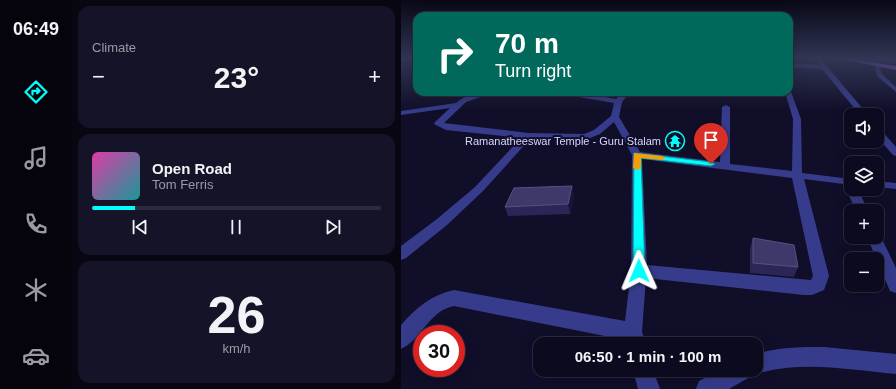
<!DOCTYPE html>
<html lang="en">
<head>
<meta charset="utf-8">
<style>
	:root { --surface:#0c0a1f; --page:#151328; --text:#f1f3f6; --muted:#9a9aa4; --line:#2c2b3d; --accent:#02fffc }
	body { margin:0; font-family:Helvetica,sans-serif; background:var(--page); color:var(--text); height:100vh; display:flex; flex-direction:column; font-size:15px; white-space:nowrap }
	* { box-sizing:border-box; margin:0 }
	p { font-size:13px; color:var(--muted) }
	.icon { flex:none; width:22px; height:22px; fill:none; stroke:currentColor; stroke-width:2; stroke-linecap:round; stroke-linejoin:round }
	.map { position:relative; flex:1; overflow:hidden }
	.sheet { display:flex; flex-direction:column; gap:6px; padding:6px; background:#070611; width:329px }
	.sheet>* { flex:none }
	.hud { position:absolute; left:12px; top:12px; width:380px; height:84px; border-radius:12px; box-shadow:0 4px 16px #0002,0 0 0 1px var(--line); background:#00695c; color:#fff; overflow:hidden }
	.tools { position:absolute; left:443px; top:108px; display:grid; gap:8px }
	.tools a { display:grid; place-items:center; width:40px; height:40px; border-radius:8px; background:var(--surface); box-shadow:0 4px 16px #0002,0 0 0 1px var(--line); font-size:20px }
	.speed { position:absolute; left:12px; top:325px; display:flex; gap:8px; font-size:20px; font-weight:700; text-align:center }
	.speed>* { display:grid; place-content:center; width:52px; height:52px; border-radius:50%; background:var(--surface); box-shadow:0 4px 16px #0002,0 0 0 1px var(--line); line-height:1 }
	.speed .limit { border:6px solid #d22; background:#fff; color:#111 }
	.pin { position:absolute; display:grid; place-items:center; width:34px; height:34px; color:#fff; margin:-41px -17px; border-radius:50% 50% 50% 0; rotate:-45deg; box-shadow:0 0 4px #0007 }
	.pin .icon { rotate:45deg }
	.me { position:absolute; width:44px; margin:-22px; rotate:359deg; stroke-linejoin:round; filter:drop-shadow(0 0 3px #0008) }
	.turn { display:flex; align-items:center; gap:14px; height:84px; padding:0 16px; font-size:18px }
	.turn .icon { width:52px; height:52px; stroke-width:2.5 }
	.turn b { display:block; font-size:28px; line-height:34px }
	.big { font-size:30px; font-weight:600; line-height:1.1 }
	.sheet .tile { flex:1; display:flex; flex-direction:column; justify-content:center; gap:6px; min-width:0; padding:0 14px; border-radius:12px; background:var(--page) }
	.sheet .dial { align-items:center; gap:0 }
	.dial b { font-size:52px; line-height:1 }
	.song { display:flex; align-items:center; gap:12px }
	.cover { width:48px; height:48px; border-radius:6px; background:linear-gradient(135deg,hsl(320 70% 55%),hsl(180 70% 35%)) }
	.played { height:4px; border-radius:2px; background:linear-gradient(90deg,var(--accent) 15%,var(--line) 15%) }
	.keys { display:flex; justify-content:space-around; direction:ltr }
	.heat { display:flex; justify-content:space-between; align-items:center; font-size:22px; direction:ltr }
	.trip { position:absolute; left:132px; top:337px; width:230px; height:40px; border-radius:12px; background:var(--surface); box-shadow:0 4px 16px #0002,0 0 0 1px var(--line); font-weight:600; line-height:40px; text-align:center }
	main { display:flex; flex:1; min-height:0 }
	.tab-bar { display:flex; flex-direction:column; width:72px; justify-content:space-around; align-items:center; background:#05040c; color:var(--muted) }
	.tab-bar .icon { width:28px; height:28px }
	.tab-bar .selected { color:var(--accent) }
	.tab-bar b { font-size:18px; color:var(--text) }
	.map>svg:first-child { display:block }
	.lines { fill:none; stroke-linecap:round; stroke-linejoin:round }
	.minor { fill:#363c8b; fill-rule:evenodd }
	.major { fill:#b15dff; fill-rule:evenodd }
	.wall { fill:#2b2658 }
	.shaded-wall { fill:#18153d }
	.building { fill:#3d396a; stroke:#565281 }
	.route { fill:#02fffc; stroke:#01a6a4 }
	.slow { fill:#f59e0b }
	.labels { text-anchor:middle; stroke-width:4; stroke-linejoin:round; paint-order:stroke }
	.far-poi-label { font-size:11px; fill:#d7d6ff; stroke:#100e29; text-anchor:end }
</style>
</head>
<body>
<main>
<nav class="tab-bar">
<b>06:49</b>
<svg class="icon selected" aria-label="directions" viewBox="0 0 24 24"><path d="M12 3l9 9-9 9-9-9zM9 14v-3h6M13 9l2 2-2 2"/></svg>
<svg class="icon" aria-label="music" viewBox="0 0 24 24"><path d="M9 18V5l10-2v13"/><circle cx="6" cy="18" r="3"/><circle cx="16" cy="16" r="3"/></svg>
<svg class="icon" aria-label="phone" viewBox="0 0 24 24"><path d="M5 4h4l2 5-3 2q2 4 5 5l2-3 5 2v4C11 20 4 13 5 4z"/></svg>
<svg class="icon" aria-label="climate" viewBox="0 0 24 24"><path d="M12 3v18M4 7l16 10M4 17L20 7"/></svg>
<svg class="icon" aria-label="car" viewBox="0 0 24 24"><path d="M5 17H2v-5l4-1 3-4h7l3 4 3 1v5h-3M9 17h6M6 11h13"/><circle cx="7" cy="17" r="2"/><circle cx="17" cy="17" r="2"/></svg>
</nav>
<section class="sheet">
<div class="tile"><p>Climate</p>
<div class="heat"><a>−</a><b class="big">23°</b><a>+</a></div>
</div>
<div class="tile">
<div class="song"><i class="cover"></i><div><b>Open Road</b><p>Tom Ferris</p></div></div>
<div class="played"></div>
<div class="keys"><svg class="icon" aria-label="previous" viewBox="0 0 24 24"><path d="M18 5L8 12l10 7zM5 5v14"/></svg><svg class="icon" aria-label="pause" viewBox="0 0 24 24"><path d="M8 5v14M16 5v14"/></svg><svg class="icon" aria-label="next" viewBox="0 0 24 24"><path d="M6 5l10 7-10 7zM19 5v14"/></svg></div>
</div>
<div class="tile dial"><b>26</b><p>km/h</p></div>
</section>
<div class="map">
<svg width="495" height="389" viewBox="0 0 495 389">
	<rect width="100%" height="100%" fill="#100e29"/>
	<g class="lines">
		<g class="minor">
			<path d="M0,58H8L0,61Z"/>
			<path d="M414,58H419L467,115H459L421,69L388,67V63L419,65Z"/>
			<path d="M454,58L495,59V63C488,62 454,60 451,59Z"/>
			<path d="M473,63H477L481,74L495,87V92L476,76Z"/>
			<path d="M388,90L390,92L400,119L401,173L450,179V185L403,179L428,276L423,290L411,295H403L245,278L241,332L245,344H225L224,340L53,306C27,311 21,340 0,349V325C15,308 30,295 53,290L224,321L230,271L231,155L213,122L199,134L184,140L129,139L82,191L46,225L5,258L0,260V246L36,219L74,187L120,138L45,130L33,124L34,122L49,108L0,115V111L55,103C64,94 81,92 94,92L65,102L43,123L127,133L183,134L193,130L210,116L213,103L178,97L168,92H177L215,99L222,92H229L221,102L218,117L239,152L319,162L321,107L325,105L329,107V164L391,171L392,119L384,92H388ZM241,159L391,178L412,276L410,280L246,265Z"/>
			<path d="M108,92H116V93L113,95Z"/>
			<path d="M476,128L479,129L495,147V156L492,155L476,137Z"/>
			<path d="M476,181L495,183V189L476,187Z"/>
			<path d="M450,186V189H457L467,211H455L445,189Z"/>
			<path d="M476,233L480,237L495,268V293L489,291L466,237H476Z"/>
			<path d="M423,347L495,354V374C449,370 400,360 355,374L351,373L349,377L328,389H295L298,381L320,370H355V354C378,347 400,347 423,347Z"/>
			<path d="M232,370H252L259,389H237Z"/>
		</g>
		<path class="major" d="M436,58H445L495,66V70Z"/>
	</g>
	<g class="wall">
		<path d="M173,195L169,214L107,216L104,207Z"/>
		<path d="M352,238L397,267L393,277L349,273V248Z"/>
	</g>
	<path class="shaded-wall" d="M171,186L173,195L169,214L167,204Z"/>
	<g class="building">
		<path d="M171,186L167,204L104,207L113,188Z"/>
		<path d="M352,238L393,245L397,267L352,263Z"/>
	</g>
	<linearGradient id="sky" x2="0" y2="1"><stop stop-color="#090817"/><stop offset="0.52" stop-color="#313654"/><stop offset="1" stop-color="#313654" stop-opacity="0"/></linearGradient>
	<rect width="495" height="112" fill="url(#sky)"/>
	<path class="route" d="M233,153L310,162L314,164L310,166L240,158L244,271L242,274L238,276L234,274L232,271Z"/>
	<path class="slow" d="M233,153L261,156L265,158L261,160L240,158V168L236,170L232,168Z"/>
	<defs>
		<g id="temple-ring" transform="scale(1)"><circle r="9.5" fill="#100e29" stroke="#02fffc" stroke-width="1.5"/><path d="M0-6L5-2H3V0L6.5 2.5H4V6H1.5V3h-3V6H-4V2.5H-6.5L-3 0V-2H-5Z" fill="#02fffc"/></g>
	</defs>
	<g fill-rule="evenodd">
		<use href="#temple-ring" x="274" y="141"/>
	</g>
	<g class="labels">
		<g class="far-poi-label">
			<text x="260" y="145">Ramanatheeswar Temple - Guru Stalam</text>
		</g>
	</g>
</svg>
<div class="tools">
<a><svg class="icon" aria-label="sound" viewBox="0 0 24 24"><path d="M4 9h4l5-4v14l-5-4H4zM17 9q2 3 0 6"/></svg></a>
<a><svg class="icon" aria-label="layers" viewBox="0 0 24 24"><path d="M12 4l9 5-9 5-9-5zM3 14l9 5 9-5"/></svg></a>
<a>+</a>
<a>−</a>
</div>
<div class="speed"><div class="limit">30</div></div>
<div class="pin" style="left:310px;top:164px;background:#d93025"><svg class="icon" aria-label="arrive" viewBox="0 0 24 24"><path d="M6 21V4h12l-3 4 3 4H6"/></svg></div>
<svg class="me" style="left:238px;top:271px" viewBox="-20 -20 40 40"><path d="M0-17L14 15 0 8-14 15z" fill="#02fffc" stroke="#fff" stroke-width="4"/></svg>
<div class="trip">06:50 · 1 min · 100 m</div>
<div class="hud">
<div class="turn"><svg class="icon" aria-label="right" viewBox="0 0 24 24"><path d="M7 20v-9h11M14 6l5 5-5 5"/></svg><div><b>70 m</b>Turn right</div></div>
</div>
</div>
</main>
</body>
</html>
